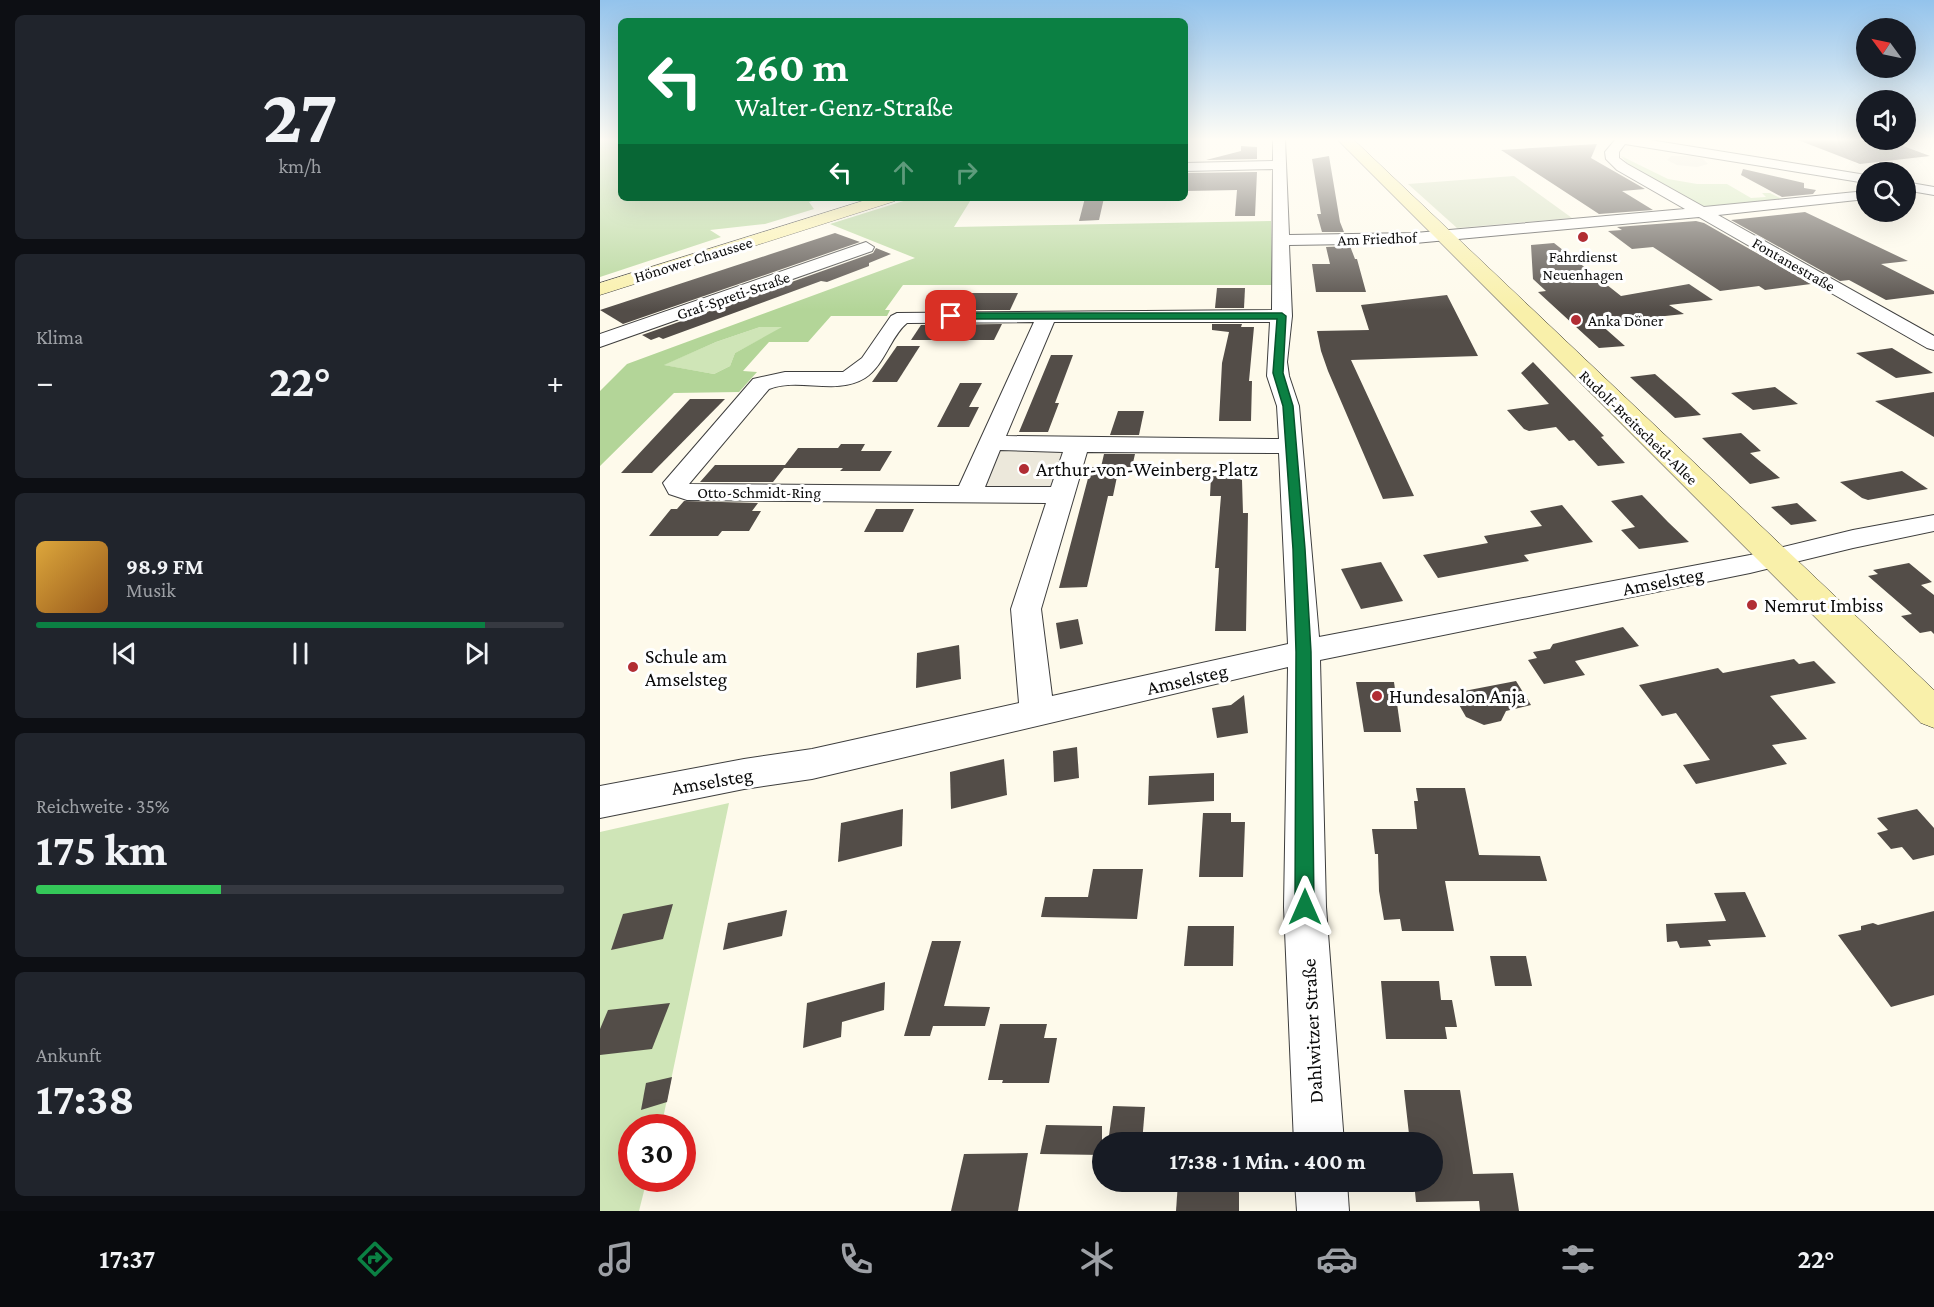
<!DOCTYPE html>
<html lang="de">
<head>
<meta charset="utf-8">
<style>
	:root { --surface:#171b24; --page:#20242c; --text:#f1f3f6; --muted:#9ea1a6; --line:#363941; --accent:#0b8043 }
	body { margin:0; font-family:"Crimson Pro",serif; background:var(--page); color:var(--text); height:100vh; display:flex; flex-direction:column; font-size:22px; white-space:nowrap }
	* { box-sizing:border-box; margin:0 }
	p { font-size:20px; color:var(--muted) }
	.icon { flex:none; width:33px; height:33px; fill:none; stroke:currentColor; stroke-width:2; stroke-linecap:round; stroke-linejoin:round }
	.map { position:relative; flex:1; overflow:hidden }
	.side { display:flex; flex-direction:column; gap:15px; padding:15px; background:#0d0f14; width:600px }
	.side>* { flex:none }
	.top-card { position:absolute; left:18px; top:18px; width:570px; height:183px; border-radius:9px; box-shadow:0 6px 24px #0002; background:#0b8043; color:#fff; overflow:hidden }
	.needle { width:39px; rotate:303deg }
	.fabs { position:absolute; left:1256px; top:18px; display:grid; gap:12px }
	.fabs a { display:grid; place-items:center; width:60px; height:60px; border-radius:50%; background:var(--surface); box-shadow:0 6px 24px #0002; font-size:30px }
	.speed { position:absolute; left:18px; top:1114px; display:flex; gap:12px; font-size:30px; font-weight:700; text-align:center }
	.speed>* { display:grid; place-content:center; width:78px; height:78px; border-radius:50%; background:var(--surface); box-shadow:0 6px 24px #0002; line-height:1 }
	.speed .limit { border:9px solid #d22; background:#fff; color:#111 }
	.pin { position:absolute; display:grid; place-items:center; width:51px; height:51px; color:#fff; margin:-26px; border-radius:12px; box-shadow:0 3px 9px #0006 }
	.me { position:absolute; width:66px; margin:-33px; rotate:0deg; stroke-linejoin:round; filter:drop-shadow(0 0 4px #0008) }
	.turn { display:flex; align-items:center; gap:21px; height:126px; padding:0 18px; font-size:27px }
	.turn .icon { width:78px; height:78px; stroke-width:2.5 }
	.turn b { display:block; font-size:42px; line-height:51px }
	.lanes { display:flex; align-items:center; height:57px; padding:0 18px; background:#0003; justify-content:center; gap:30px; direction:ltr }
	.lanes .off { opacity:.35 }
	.big { font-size:45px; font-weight:700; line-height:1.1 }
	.side .tile { flex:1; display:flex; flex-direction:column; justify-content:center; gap:9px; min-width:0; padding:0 21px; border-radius:9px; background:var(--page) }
	.side .dial { align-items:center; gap:0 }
	.dial b { font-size:78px; line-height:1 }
	.song { display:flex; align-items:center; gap:18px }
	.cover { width:72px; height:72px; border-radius:9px; background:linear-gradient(135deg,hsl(40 70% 55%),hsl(30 70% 35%)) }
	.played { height:6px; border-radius:3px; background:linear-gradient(90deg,var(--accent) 85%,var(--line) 85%) }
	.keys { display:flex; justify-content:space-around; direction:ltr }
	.heat { display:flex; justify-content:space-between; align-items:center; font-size:33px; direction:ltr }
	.charge { height:9px; border-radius:4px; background:linear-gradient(90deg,#34c759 35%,var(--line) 0) }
	.trip { position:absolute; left:492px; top:1132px; width:351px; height:60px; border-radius:30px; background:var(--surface); box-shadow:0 6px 24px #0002; font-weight:700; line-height:60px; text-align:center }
	.menu { display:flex; height:96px; justify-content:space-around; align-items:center; background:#090b0e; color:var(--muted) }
	.menu .icon { width:42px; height:42px }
	.menu .selected { color:var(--accent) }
	.menu b { font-size:27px; color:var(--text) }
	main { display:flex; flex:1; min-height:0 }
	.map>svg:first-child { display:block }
	.green { fill:#cfe5b7 }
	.forest { fill:#b3d598; fill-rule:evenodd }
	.cemetery { fill:#d3ddbe }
	.plaza { fill:#ece8db }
	.building { fill:#534d48 }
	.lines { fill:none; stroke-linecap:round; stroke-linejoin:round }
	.street-casing { stroke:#3e3e3e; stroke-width:2 }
	.secondary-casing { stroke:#2d2d2d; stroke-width:1 }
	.street { fill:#fff; fill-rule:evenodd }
	.secondary { fill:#f9f0aa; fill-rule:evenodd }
	.route { fill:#0b8043; stroke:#07532c; stroke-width:1.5 }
	.poi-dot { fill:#b12d34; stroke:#fff; stroke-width:2 }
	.labels { text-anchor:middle; stroke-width:6; stroke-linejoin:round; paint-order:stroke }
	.far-street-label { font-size:16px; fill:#0b0b0b; stroke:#fff }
	.far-poi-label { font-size:16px; fill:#0b0b0b; stroke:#fff }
	.poi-label { font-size:20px; fill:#0b0b0b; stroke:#fff; text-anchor:start }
	.street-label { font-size:20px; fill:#0b0b0b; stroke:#fff }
</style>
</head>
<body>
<main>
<section class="side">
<div class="tile dial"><b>27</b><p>km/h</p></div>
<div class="tile"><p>Klima</p>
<div class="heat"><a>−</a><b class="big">22°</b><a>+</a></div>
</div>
<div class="tile">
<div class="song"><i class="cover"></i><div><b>98.9 FM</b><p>Musik</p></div></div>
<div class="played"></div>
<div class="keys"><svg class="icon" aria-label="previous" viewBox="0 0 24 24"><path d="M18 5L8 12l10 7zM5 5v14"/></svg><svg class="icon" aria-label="pause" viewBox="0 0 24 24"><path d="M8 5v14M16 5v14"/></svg><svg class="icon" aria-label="next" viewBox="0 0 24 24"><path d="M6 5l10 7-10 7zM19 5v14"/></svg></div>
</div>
<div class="tile"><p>Reichweite · 35%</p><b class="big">175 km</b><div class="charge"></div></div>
<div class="tile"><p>Ankunft</p><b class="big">17:38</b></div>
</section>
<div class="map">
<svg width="1334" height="1211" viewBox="0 0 1334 1211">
	<rect width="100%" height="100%" fill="#fefaeb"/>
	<g class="green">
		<path d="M1021,156L1068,179L1097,184H1127L1151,198L1166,197L1162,193H1170L1186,201L1108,207L1099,205L1030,166Z"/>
		<path d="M160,327H184L135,353L130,366L114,374L63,365L116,342Z"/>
		<path d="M129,803L61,1128H32V1179H47L39,1211H0V832Z"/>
	</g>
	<g class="forest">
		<path d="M0,140H21V198H221L209,202L214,209L165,224L110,230L121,237L0,277Z"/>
		<path d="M313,198H372L354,227L671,221L672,285H303L285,310H290L287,316H231L208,342H169L143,371L157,372L139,392L74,393L0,466V391L27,364L315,258L230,224ZM160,327H182L135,353L130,366L114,374L64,365L116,342Z"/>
	</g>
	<path class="cemetery" d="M914,176L972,218L857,228L808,184Z"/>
	<g class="plaza">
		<path d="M1071,156H1092L1103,159L1108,164L1097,167L1077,165L1067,160Z"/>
		<path d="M404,448L466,452L451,489L384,488L391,455Z"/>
	</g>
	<g class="building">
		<path d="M1198,140H1287L1330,156L1260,164Z"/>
		<path d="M997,144L991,158L1045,189L1022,191L1053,210L999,214L901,150Z"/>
		<path d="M641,146L657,147V159L606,160L641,151Z"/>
		<path d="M729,156L740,222L744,232H722L717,214H721L712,159Z"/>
		<path d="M1143,169L1204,183V188L1216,190L1213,194L1182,197L1141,175Z"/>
		<path d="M657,172L655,216H635L637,190L585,191V173Z"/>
		<path d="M485,198H504L499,220L479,221Z"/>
		<path d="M1205,212L1308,261L1281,264L1334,291V294L1286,300L1249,280L1240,281L1131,220Z"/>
		<path d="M1096,221L1104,223L1211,284L1165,290L1159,286L1120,291L1053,247L1032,249L1008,231L1022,230L1017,227Z"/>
		<path d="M235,233L260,242L23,324L0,310Z"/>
		<path d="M954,243L1021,296L1089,284L1113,300L1069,305L1084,314L999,323L1025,346L999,348L938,292L946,291L933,279L931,245Z"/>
		<path d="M750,246L755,259H757L766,292H716L712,264H730L726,247Z"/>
		<path d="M276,248L291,254L269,263V266L227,282L221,281L63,339L59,337L51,340L42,335L273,253Z"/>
		<path d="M617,288H645L644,308H615Z"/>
		<path d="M342,293H418L410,310H331Z"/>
		<path d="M847,295L878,356L751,360L814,496L783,499L728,371L721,351L717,331L769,330L761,305Z"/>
		<path d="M402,324L394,340H311L321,325Z"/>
		<path d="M612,324H642L641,327H654L649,381H652L651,421H619L622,363L629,332L612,330Z"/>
		<path d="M297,346H320L297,382H272Z"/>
		<path d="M1292,348L1333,373L1296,378L1256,353Z"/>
		<path d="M451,355H473L455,403H459L448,432H419Z"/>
		<path d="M933,362L1004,436L1001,437L1025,463L998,466L974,440L969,441L956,427L929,431L924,429L907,410L949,404L921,373Z"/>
		<path d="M1055,374L1087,402L1101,415L1075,418L1030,377Z"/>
		<path d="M360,383H382L369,407H379L369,427H337Z"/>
		<path d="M1175,387L1198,404L1153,410L1131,393Z"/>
		<path d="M1334,392V437L1275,401Z"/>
		<path d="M90,399H125L52,473H21Z"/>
		<path d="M518,411H544L539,435H510Z"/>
		<path d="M1141,433L1161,451L1150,453L1180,478L1150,484L1102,438Z"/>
		<path d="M241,444H265L261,451H292L280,471H240L243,468H184L173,482H100L115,465H185L198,448H238Z"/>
		<path d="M504,454H535L532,467H519L513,496H508L487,587L459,588L491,467H501Z"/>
		<path d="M1302,471L1328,489L1268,500L1262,498L1240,482Z"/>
		<path d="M611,476L634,477L642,480L643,513H648L646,631H615L619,568H615L621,496H610Z"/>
		<path d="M1042,495L1068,522L1089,542L1039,549L1021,530L1035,527L1011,501Z"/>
		<path d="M84,501L158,503L152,511H161L149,531H122L118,536H49L71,509H77Z"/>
		<path d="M1197,503L1217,521L1191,525L1171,507Z"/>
		<path d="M962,505L993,542L924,555L929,561L838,578L823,555L888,543L884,536L942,526L930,511Z"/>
		<path d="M276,509H314L303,532H264Z"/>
		<path d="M781,562L803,601L761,609L741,569Z"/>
		<path d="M1309,563L1332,582L1321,585L1334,595V634L1331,631L1320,633L1301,616L1312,614L1268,576L1278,574L1273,570Z"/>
		<path d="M478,619L483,644L460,649L456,623Z"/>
		<path d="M1023,627L1039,646L975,661L985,675L944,684L928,660L937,658L933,652L950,649L953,644Z"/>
		<path d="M359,645L361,679L316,688L317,653Z"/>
		<path d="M1194,659L1199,664L1214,661L1236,683L1170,696L1207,739L1172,745L1187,764L1096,784L1083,765L1110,760L1076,713L1062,716L1039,685L1118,668L1123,673Z"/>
		<path d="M916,681L931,705L906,711L901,721L884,725L866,717L858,703L864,691Z"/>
		<path d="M756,682H794L801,732H764Z"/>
		<path d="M644,695L648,733L617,738L612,708L631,705Z"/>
		<path d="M477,747L479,778L454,782L453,751Z"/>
		<path d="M404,759L407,795L351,809L350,772Z"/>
		<path d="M614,773V801L548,805L549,776Z"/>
		<path d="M816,788H865L879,855L940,856L947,881H845L854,931H802L800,919L784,920L779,891L778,854H775L772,829H817L814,801H818Z"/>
		<path d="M303,809L302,846L238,862L241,823Z"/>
		<path d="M1317,809L1334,828V855L1313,860L1302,847L1291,849L1277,833L1288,830L1277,818Z"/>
		<path d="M603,813H631V822H645L643,877H599Z"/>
		<path d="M493,869H543L537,919L441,917L445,897H488Z"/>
		<path d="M1145,892L1166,937L1108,940L1111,946L1080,948L1077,941L1067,942L1066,924L1126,921L1114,893Z"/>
		<path d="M73,904L63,939L11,950L23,914Z"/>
		<path d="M187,910L182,936L123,950L128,923Z"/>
		<path d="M1334,911V995L1291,1007L1238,935L1261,930V926L1273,923L1278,925Z"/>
		<path d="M588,926H634L633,966H584Z"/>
		<path d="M332,941H361L344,1006L390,1007L385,1026H333L330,1036H304Z"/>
		<path d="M890,956H926L932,986H895Z"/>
		<path d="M781,981H839L841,1000H852L857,1027H845L847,1039H786Z"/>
		<path d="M285,982L284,1010L242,1022L241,1037L203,1048L207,1003Z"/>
		<path d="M70,1003L52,1049L0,1055V1029L8,1010Z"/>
		<path d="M400,1024H447L444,1038H457L449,1083H402L403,1080H388Z"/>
		<path d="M72,1077L67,1102L41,1110L46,1083Z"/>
		<path d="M804,1090H860L873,1174L913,1173L919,1211H880L879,1201L816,1202L814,1182H832V1143H810Z"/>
		<path d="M513,1106L545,1107L542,1143H508Z"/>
		<path d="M446,1125L502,1126V1155L440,1154Z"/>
		<path d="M428,1153L418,1211H351L364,1154Z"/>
		<path d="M578,1182H639V1211H576Z"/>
	</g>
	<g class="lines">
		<g class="street-casing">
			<g id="street">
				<path d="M673,140H685L689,235L815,233L1085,209L1017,170L1006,159L1005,152L1015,140H1050L1266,175V183L1025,144L1019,152V158L1027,164L1104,207L1266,191V199L1118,215L1334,336V350L1327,348L1099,217L815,243L689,245L692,316L687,362L689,376L699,406L719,637L1150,555L1253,530L1334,515V531L1253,548L1150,573L720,660L726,907L744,1143H694L684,907L688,667L212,779L144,789L0,818V786L144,759L212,749L419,703L411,609L446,503L87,500L69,494L63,483L153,379L185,372H243L262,358L291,316L297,313L672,310L673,169L585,171V163L673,161ZM434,322L359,486L89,484L169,389C199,377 236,396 265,378C285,365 290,337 307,323ZM454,322H670L667,376L677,406L679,439L406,436ZM400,450L463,452L451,487H385ZM487,452L679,453L688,644L452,696L441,609Z"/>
				<path d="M1305,182L1334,187V195L1305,190Z"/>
				<path d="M266,242L274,247L272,251L0,347V334Z"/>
				<path d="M695,1182H747L749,1211H697Z"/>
			</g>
		</g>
		<g class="secondary-casing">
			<g id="secondary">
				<path d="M738,140H754L1334,690V728L1321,723Z"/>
				<path d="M272,198H297L295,201L0,295V283Z"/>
			</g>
		</g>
		<use href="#street" class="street"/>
		<use href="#secondary" class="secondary"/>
	</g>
	<linearGradient id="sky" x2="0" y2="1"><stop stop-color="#93c3ec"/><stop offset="0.45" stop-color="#fffdf6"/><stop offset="1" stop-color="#fffdf6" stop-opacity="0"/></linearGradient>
	<rect width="1334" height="310" fill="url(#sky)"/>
	<path class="route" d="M682,313L686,316L683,373L693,406L705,549L711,652L714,907L711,913L705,916L698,913L695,907L696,652L693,549L683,406L673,373L677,319H351L347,316L351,313Z"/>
	<g class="poi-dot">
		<circle cx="983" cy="237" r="6"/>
		<circle cx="976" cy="320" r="6"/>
		<circle cx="424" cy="469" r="6"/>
		<circle cx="1152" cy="605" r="6"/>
		<circle cx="33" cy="667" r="6"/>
		<circle cx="777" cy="696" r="6"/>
	</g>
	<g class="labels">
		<g class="far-street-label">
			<text transform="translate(777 238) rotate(-2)" y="6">Am Friedhof</text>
			<text transform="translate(93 259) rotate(-17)" y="6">Hönower Chaussee</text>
			<text transform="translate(1194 264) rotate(30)" y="6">Fontanestraße</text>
			<text transform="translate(133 295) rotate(-19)" y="6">Graf-Spreti-Straße</text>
			<text transform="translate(1039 427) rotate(44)" y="6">Rudolf-Breitscheid-Allee</text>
			<text x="159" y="498">Otto-Schmidt-Ring</text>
		</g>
		<g class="far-poi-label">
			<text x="983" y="262">Fahrdienst<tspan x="983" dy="18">Neuenhagen</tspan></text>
			<text x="988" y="326" text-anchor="start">Anka Döner</text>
		</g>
		<g class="poi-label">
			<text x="436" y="476">Arthur-von-Weinberg-Platz</text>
			<text x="1164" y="612">Nemrut Imbiss</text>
			<text x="45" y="663">Schule am<tspan x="45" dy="23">Amselsteg</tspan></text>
			<text x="789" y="703">Hundesalon Anja</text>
		</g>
		<g class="street-label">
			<text transform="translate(1063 581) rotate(-11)" y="7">Amselsteg</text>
			<text transform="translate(587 679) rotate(-13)" y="7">Amselsteg</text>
			<text transform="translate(112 781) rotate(-10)" y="7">Amselsteg</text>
			<text transform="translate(712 1031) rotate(-93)" y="7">Dahlwitzer Straße</text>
		</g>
	</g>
</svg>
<div class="fabs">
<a><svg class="needle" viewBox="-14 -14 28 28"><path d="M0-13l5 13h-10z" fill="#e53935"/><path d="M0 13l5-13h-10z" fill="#9ea1a6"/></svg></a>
<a><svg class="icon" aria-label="sound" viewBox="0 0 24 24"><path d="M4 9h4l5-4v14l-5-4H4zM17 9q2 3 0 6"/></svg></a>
<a><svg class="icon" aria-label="search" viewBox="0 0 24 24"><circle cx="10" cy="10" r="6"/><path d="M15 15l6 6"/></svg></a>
</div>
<div class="speed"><div class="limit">30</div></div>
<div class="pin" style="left:351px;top:316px;background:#d93025"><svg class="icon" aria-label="arrive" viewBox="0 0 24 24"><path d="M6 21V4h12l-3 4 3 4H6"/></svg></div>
<svg class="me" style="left:705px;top:907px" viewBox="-20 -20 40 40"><path d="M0-17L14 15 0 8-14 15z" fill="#0b8043" stroke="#fff" stroke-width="4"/></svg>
<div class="trip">17:38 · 1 Min. · 400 m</div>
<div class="top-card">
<div class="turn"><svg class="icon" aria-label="left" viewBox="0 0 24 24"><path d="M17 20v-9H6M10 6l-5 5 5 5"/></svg><div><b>260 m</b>Walter-Genz-Straße</div></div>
<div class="lanes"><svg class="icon" aria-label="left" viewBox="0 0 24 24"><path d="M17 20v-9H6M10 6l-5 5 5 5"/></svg><svg class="icon off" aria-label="ahead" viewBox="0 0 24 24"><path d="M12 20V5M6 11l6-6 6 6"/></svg><svg class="icon off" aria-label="right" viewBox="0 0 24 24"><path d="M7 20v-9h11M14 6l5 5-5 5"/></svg></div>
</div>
</div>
</main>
<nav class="menu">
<b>17:37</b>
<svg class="icon selected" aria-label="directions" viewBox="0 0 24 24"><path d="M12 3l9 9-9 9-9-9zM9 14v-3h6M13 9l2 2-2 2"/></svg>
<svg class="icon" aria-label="music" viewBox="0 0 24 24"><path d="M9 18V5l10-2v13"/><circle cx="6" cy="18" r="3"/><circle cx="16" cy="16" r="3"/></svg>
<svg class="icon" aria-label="phone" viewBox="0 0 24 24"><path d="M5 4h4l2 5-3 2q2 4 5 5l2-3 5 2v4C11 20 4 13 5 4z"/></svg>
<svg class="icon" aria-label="climate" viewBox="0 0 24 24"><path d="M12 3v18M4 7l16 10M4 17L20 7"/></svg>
<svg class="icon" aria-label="car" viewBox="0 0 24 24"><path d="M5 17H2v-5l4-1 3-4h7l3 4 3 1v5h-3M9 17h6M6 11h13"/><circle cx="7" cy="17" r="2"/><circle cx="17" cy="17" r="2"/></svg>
<svg class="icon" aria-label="filters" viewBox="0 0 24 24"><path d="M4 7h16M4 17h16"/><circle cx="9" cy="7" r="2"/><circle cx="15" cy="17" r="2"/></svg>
<b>22°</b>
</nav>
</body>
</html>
